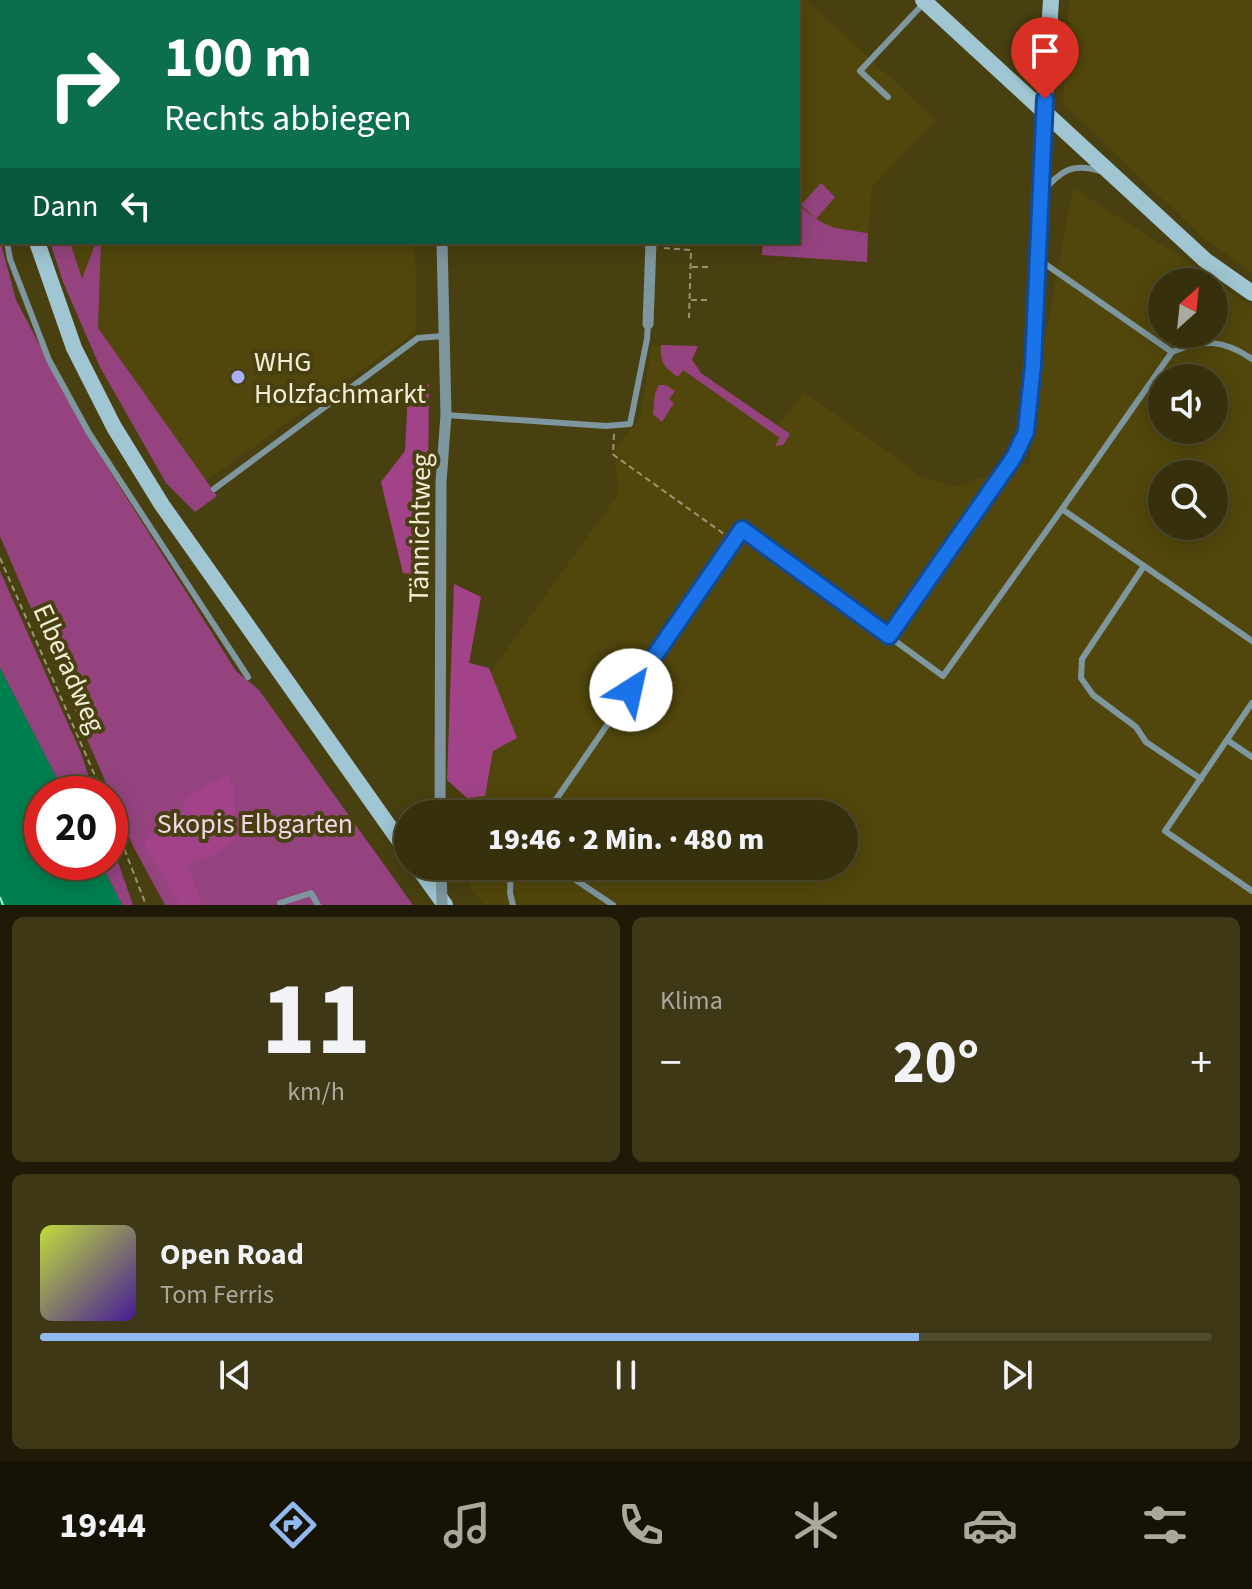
<!DOCTYPE html>
<html lang="de">
<head>
<meta charset="utf-8">
<style>
	:root { --surface:#37300d; --page:#3e3816; --text:#f1f3f6; --muted:#aaa99d; --line:#514b2e; --accent:#90b9f0 }
	body { margin:0; font-family:"Source Sans 3",sans-serif; background:var(--page); color:var(--text); height:100vh; display:flex; flex-direction:column; font-size:30px; white-space:nowrap }
	* { box-sizing:border-box; margin:0 }
	p { font-size:26px; color:var(--muted) }
	.icon { flex:none; width:44px; height:44px; fill:none; stroke:currentColor; stroke-width:2; stroke-linecap:round; stroke-linejoin:round }
	.map { position:relative; height:905px; overflow:hidden }
	.drawer { display:flex; flex-direction:column; gap:12px; padding:12px; background:#1e1a07; flex:1 }
	.drawer>* { flex:none }
	.banner { position:absolute; left:0px; top:0px; width:800px; height:244px; box-shadow:0 4px 20px #0003,0 0 0 2px var(--line); background:#0b6e4f; color:#fff; overflow:hidden }
	.needle { width:52px; rotate:27deg }
	.controls { position:absolute; left:1148px; top:268px; display:grid; gap:16px }
	.controls a { display:grid; place-items:center; width:80px; height:80px; border-radius:50%; background:var(--surface); box-shadow:0 4px 20px #0003,0 0 0 2px var(--line); font-size:40px }
	.speed { position:absolute; left:24px; top:776px; display:flex; gap:16px; font-size:40px; font-weight:700; text-align:center }
	.speed>* { display:grid; place-content:center; width:104px; height:104px; border-radius:50%; background:var(--surface); box-shadow:0 4px 20px #0003,0 0 0 2px var(--line); line-height:1 }
	.speed .limit { border:12px solid #d22; background:#fff; color:#111 }
	.pin { position:absolute; display:grid; place-items:center; width:68px; height:68px; color:#fff; margin:-82px -34px; border-radius:50% 50% 50% 0; rotate:-45deg; box-shadow:0 0 8px #0007 }
	.pin .icon { rotate:45deg }
	.me { position:absolute; width:88px; margin:-44px; rotate:35deg; stroke-linejoin:round; filter:drop-shadow(0 0 6px #0008) }
	.turn { display:flex; align-items:center; gap:28px; height:168px; padding:0 32px; font-size:36px }
	.turn .icon { width:104px; height:104px; stroke-width:2.5 }
	.turn b { display:block; font-size:56px; line-height:68px }
	.then { display:flex; align-items:center; height:76px; padding:0 32px; background:#0003; gap:16px; font-size:30px }
	.big { font-size:60px; font-weight:800; line-height:1.1 }
	.drawer .widget { flex:1; display:flex; flex-direction:column; justify-content:center; gap:12px; min-width:0; padding:0 28px; border-radius:12px; background:var(--page) }
	.drawer .dial { align-items:center; gap:0 }
	.dial b { font-size:104px; line-height:1 }
	.song { display:flex; align-items:center; gap:24px }
	.cover { width:96px; height:96px; border-radius:12px; background:linear-gradient(135deg,hsl(70 70% 55%),hsl(260 70% 35%)) }
	.played { height:8px; border-radius:4px; background:linear-gradient(90deg,var(--accent) 75%,var(--line) 75%) }
	.keys { display:flex; justify-content:space-around; direction:ltr }
	.heat { display:flex; justify-content:space-between; align-items:center; font-size:44px; direction:ltr }
	.drawer .tiles { flex:1; display:grid; gap:12px; grid-template-columns:1fr 1fr }
	.widget:last-child { grid-column:span 2 }
	.trip { position:absolute; left:394px; top:800px; width:464px; height:80px; border-radius:40px; background:var(--surface); box-shadow:0 4px 20px #0003,0 0 0 2px var(--line); font-weight:800; line-height:80px; text-align:center }
	.tabs { display:flex; height:128px; justify-content:space-around; align-items:center; background:#161305; color:var(--muted) }
	.tabs .icon { width:56px; height:56px }
	.tabs .current { color:var(--accent) }
	.tabs b { font-size:36px; color:var(--text) }
	.map>svg:first-child { display:block }
	.built { fill:#51470c; fill-rule:evenodd }
	.green { fill:#95437f }
	.forest { fill:#a2438a }
	.water { fill:#007f50 }
	.lines { fill:none; stroke-linecap:round; stroke-linejoin:round }
	.ferry { stroke:#a3fbca; stroke-width:2; stroke-dasharray:10 8; stroke-linecap:butt }
	.path { stroke:#9b9571; stroke-width:2; stroke-dasharray:6 4; stroke-linecap:butt }
	.lane { stroke:#7e969e; stroke-width:6 }
	.street { stroke:#7e969e; stroke-width:11 }
	.secondary { stroke:#9fc6d2; stroke-width:16 }
	.street-bridge { stroke:#7e969e; stroke-width:11 }
	.route-casing { stroke:#114b97; stroke-width:20 }
	.route { stroke:#1a73e8; stroke-width:14 }
	.poi-dot { fill:#a8b0fc; stroke:#494011; stroke-width:3 }
	.labels { text-anchor:middle; stroke-width:8; stroke-linejoin:round; paint-order:stroke }
	.poi-label { font-size:28px; fill:#f2eed5; stroke:#494011; text-anchor:start }
	.street-label { font-size:28px; fill:#f2eed5; stroke:#494011 }
	.park-label { font-size:28px; fill:#f1d7e8; stroke:#494011 }
</style>
</head>
<body>
<div class="map">
<svg width="1252" height="905" viewBox="0 0 1252 905">
	<rect width="100%" height="100%" fill="#494011"/>
	<g class="built">
		<path d="M55,0H409L55,2Z"/>
		<path d="M776,0H806L936,120L872,186L868,233L829,228L818,223L798,204V2Z"/>
		<path d="M1069,0H1252V273L1205,239L1063,104Z"/>
		<path d="M1073,188L1181,257L1252,308V905H484L470,887L469,866H844V814H470V701L618,494L615,449L640,418L652,345L698,346L692,360L701,373L777,426L804,392L921,476L956,487L984,477L1004,462L1029,464L1045,337ZM1162,282H1214V334H1162ZM1162,378H1214V430H1162ZM1162,474H1214V526H1162Z"/>
		<path d="M70,242H96L82,280Z"/>
		<path d="M101,242H415L416,332L205,481L98,328Z"/>
	</g>
	<g class="green">
		<path d="M821,183L835,197L816,219L801,205Z"/>
		<path d="M798,204C825,229 833,228 868,233L867,262L762,255L763,242H798Z"/>
		<path d="M0,240L16,300L87,435L236,671L259,690L413,905H165L133,846L0,536Z"/>
		<path d="M50,242H70L82,279L96,242H101L98,328L217,496L195,512L166,483L100,367L63,282Z"/>
		<path d="M661,345L698,346L692,360L701,373L790,434L783,445L775,446L780,438L683,370L678,377C664,367 660,363 661,345Z"/>
		<path d="M659,385H666L675,391L669,399L674,403L662,422L653,414L655,393Z"/>
		<path d="M0,571L81,753L94,794H65L0,668Z"/>
		<path d="M110,839L133,905H122L100,862H110Z"/>
	</g>
	<g class="forest">
		<path d="M429,384L427,575L403,573L381,482L405,451L408,393Z"/>
		<path d="M454,584L481,597L469,663L489,668L517,738L493,751L485,796L467,798L447,780Z"/>
		<path d="M228,774L235,792V840L208,858L187,863L202,905H180L143,843L179,817L187,797Z"/>
	</g>
	<path class="water" d="M0,668L65,794H42V862H100L122,905H0Z"/>
	<g class="lines">
		<path class="ferry" d="M0,897L3,905"/>
		<g class="path">
			<path d="M664,248L691,250L689,318"/>
			<path d="M692,267H708"/>
			<path d="M691,300H707"/>
			<path d="M614,434L613,454L615,456L724,534"/>
			<path d="M0,558L103,794"/>
			<path d="M110,812L146,905"/>
		</g>
		<g class="lane">
			<path d="M888,97L860,71L923,4"/>
			<path d="M1041,193C1061,172 1070,162 1100,171"/>
			<path d="M0,202L2,213"/>
			<path d="M7,242L10,259L49,360L89,433L248,677"/>
			<path d="M1038,259L1172,352L1062,509"/>
			<path d="M1172,352C1203,339 1223,339 1252,359"/>
			<path d="M446,415L606,426L630,424L647,339L648,324"/>
			<path d="M214,489L418,338L443,336"/>
			<path d="M1144,566L1082,659L1081,678L1093,695L1136,727L1146,742L1201,779"/>
			<path d="M889,636L1014,457L1026,432L1033,365L1044,116"/>
			<path d="M1252,703L1165,831L1252,891"/>
			<path d="M1227,740L1252,757"/>
			<path d="M546,814L742,529L943,676L1062,509L1252,641"/>
			<path d="M511,866L510,893L513,905"/>
			<path d="M555,866L613,905"/>
			<path d="M280,903L311,893L318,905"/>
		</g>
		<g class="street">
			<path d="M442,2V0"/>
			<path d="M662,2V0"/>
			<path d="M648,324L651,242"/>
			<path d="M440,814L441,482L446,415L442,242"/>
		</g>
		<g class="secondary">
			<path d="M923,0L1205,260L1252,293"/>
			<path d="M7,2V0"/>
			<path d="M1044,112L1051,0"/>
			<path d="M37,242L74,348L114,427L162,505L408,853"/>
			<path d="M417,866L445,905"/>
		</g>
		<path class="street-bridge" d="M441,866L442,905"/>
	</g>
	<g class="lines">
		<g class="route-casing">
			<path id="route" d="M631,690L742,529L889,636L1014,457L1026,432L1033,365L1045,99"/>
		</g>
		<use href="#route" class="route"/>
	</g>
	<circle class="poi-dot" cx="238" cy="377" r="8"/>
	<g class="labels">
		<g class="poi-label">
			<text x="254" y="371">WHG<tspan x="254" dy="32">Holzfachmarkt</tspan></text>
		</g>
		<g class="street-label">
			<text transform="translate(419 528) rotate(-89)" y="10">Tännichtweg</text>
			<text transform="translate(70 668) rotate(66)" y="10">Elberadweg</text>
		</g>
		<g class="park-label">
			<text x="255" y="833">Skopis Elbgarten</text>
		</g>
	</g>
</svg>
<div class="controls">
<a><svg class="needle" viewBox="-14 -14 28 28"><path d="M0-13l5 13h-10z" fill="#e53935"/><path d="M0 13l5-13h-10z" fill="#aaa99d"/></svg></a>
<a><svg class="icon" aria-label="sound" viewBox="0 0 24 24"><path d="M4 9h4l5-4v14l-5-4H4zM17 9q2 3 0 6"/></svg></a>
<a><svg class="icon" aria-label="search" viewBox="0 0 24 24"><circle cx="10" cy="10" r="6"/><path d="M15 15l6 6"/></svg></a>
</div>
<div class="speed"><div class="limit">20</div></div>
<div class="pin" style="left:1045px;top:99px;background:#d93025"><svg class="icon" aria-label="arrive" viewBox="0 0 24 24"><path d="M6 21V4h12l-3 4 3 4H6"/></svg></div>
<svg class="me" style="left:631px;top:690px" viewBox="-20 -20 40 40"><circle r="19" fill="#fff"/><path d="M0-13L10 11 0 6-10 11z" fill="#1a73e8"/></svg>
<div class="trip">19:46 · 2 Min. · 480 m</div>
<div class="banner">
<div class="turn"><svg class="icon" aria-label="right" viewBox="0 0 24 24"><path d="M7 20v-9h11M14 6l5 5-5 5"/></svg><div><b>100 m</b>Rechts abbiegen</div></div>
<div class="then">Dann<svg class="icon" aria-label="left" viewBox="0 0 24 24"><path d="M17 20v-9H6M10 6l-5 5 5 5"/></svg></div>
</div>
</div>
<section class="drawer">
<div class="tiles">
<div class="widget dial"><b>11</b><p>km/h</p></div>
<div class="widget"><p>Klima</p>
<div class="heat"><a>−</a><b class="big">20°</b><a>+</a></div>
</div>
<div class="widget">
<div class="song"><i class="cover"></i><div><b>Open Road</b><p>Tom Ferris</p></div></div>
<div class="played"></div>
<div class="keys"><svg class="icon" aria-label="previous" viewBox="0 0 24 24"><path d="M18 5L8 12l10 7zM5 5v14"/></svg><svg class="icon" aria-label="pause" viewBox="0 0 24 24"><path d="M8 5v14M16 5v14"/></svg><svg class="icon" aria-label="next" viewBox="0 0 24 24"><path d="M6 5l10 7-10 7zM19 5v14"/></svg></div>
</div>
</div>
</section>
<nav class="tabs">
<b>19:44</b>
<svg class="icon current" aria-label="directions" viewBox="0 0 24 24"><path d="M12 3l9 9-9 9-9-9zM9 14v-3h6M13 9l2 2-2 2"/></svg>
<svg class="icon" aria-label="music" viewBox="0 0 24 24"><path d="M9 18V5l10-2v13"/><circle cx="6" cy="18" r="3"/><circle cx="16" cy="16" r="3"/></svg>
<svg class="icon" aria-label="phone" viewBox="0 0 24 24"><path d="M5 4h4l2 5-3 2q2 4 5 5l2-3 5 2v4C11 20 4 13 5 4z"/></svg>
<svg class="icon" aria-label="climate" viewBox="0 0 24 24"><path d="M12 3v18M4 7l16 10M4 17L20 7"/></svg>
<svg class="icon" aria-label="car" viewBox="0 0 24 24"><path d="M5 17H2v-5l4-1 3-4h7l3 4 3 1v5h-3M9 17h6M6 11h13"/><circle cx="7" cy="17" r="2"/><circle cx="17" cy="17" r="2"/></svg>
<svg class="icon" aria-label="filters" viewBox="0 0 24 24"><path d="M4 7h16M4 17h16"/><circle cx="9" cy="7" r="2"/><circle cx="15" cy="17" r="2"/></svg>
</nav>
</body>
</html>
